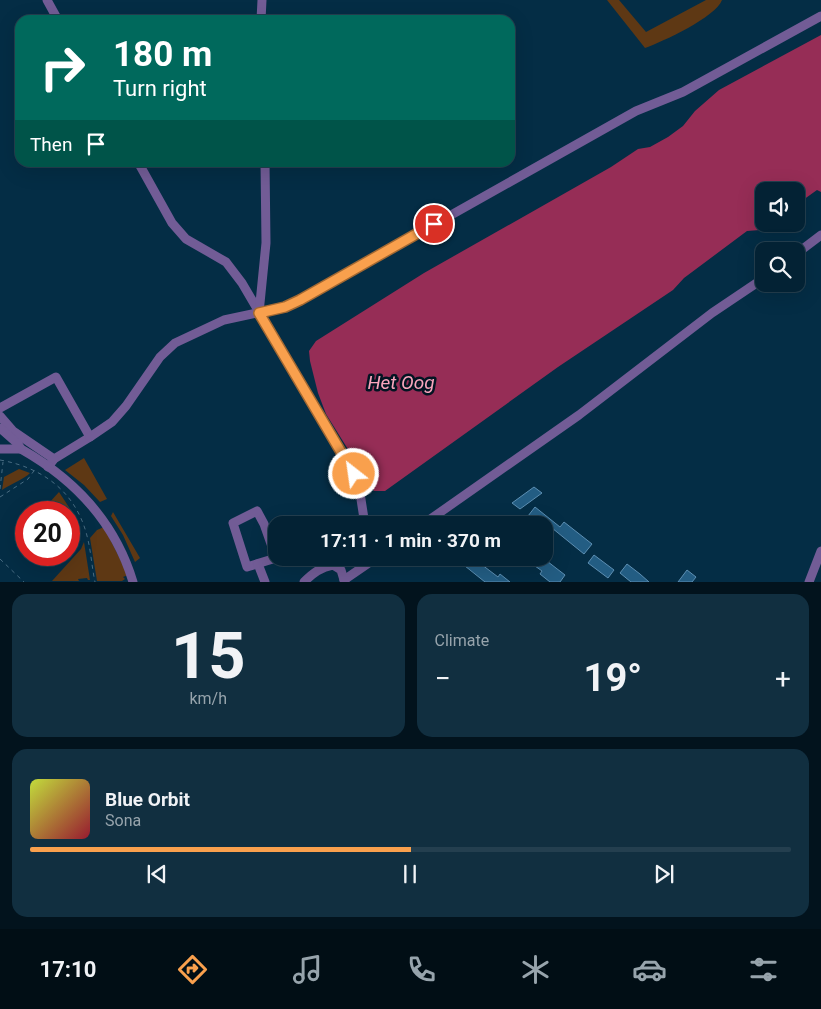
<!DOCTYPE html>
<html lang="en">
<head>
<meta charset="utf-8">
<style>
	:root { --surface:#032234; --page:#112f40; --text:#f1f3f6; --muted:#97a4ac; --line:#243f4f; --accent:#f9a04d }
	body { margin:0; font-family:Roboto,sans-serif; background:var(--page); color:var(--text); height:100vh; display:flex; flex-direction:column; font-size:19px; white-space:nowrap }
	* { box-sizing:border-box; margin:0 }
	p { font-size:16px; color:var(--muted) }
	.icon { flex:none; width:28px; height:28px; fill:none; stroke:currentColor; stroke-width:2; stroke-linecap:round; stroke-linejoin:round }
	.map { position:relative; height:582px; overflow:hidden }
	.drawer { display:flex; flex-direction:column; gap:12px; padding:12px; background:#02131d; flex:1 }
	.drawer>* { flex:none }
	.hud { position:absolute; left:15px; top:15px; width:500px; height:152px; border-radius:15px; box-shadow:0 5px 20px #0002,0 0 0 1px var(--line); background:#00695c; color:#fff; overflow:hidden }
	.buttons { position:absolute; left:755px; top:182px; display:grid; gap:10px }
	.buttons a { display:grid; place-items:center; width:50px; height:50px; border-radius:10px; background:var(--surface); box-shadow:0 5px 20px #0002,0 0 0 1px var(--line); font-size:25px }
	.speed { position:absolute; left:15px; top:501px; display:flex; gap:10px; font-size:25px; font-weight:700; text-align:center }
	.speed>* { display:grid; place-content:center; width:65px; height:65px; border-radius:50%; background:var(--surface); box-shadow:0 5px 20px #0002,0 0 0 1px var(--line); line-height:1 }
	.speed .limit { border:8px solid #d22; background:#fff; color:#111 }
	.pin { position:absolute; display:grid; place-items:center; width:42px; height:42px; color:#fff; margin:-21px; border:2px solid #fff; border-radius:50%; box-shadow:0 1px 5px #0007 }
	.me { position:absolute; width:55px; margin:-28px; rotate:330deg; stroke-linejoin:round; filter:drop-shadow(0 0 4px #0008) }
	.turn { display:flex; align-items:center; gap:18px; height:105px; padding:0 15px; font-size:22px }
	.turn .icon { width:65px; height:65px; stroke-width:2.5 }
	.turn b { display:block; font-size:35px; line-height:42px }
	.then { display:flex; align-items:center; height:48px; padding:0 15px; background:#0003; gap:10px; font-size:19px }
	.big { font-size:38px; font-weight:700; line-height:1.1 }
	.drawer .tile { flex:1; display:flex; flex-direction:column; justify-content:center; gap:8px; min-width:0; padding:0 18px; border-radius:15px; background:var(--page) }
	.drawer .dial { align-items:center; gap:0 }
	.dial b { font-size:65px; line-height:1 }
	.song { display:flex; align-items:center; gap:15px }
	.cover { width:60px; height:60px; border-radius:8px; background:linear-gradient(135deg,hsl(70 70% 55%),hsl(350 70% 35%)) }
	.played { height:5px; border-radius:2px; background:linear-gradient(90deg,var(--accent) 50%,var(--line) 50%) }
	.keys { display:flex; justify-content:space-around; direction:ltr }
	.heat { display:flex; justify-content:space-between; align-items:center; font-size:28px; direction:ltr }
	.drawer .tiles { flex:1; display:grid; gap:12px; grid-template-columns:1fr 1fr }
	.tile:last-child { grid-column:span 2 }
	.trip { position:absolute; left:268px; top:516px; width:285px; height:50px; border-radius:15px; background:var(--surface); box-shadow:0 5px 20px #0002,0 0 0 1px var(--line); font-weight:700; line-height:50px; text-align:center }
	.tab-bar { display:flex; height:80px; justify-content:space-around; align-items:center; background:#010e15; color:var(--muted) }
	.tab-bar .icon { width:35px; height:35px }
	.tab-bar .current { color:var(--accent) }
	.tab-bar b { font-size:22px; color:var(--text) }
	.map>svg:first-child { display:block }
	.green { fill:#5e3814 }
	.water { fill:#962d56 }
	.building { fill:#235d83; stroke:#5d8fb3 }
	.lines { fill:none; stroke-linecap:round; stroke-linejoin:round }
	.path { stroke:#486c82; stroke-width:1; stroke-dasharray:4 4; stroke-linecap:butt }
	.minor { stroke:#725c96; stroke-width:9 }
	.route-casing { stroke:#a26832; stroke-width:12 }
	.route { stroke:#f9a04d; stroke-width:9 }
	.labels { text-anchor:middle; stroke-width:5; stroke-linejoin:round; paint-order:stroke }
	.water-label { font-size:19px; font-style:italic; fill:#f9a5bd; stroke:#021422 }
</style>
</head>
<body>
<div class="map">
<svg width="821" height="582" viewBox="0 0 821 582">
	<rect width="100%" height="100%" fill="#042d45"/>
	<g class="green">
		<path d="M607,0H619L646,32L706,0H722C716,17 662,42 645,48Z"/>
		<path d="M84,458L107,499L100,502L84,485L65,470Z"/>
		<path d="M19,469L30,473C26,478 9,485 2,490L4,477Z"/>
		<path d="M59,492L76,518L69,522V512H55L49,503Z"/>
		<path d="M113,512L140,558L135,562L123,535L111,516Z"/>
		<path d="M104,527L128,575L123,577L125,579L122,581H97L90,538L97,530Z"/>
		<path d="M84,542L90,580H88L87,578L78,579L79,581H52L81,549Z"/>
	</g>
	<path class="water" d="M821,35V192L817,190L796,205V191H764V224H769L760,230L747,231L684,278L673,290L558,367L385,491H374L326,414L318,393L310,361L309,351L316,341L424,273L611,167L638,149L650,147L668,137L683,126L695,111L719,90Z"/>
	<g class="building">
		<path d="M534,487L542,493L520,509L512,503Z"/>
		<path d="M535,507L560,527L564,522L592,544L584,554L552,528L548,532L544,529V525H539L528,516Z"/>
		<path d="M594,555L614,570L608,578L588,563Z"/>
		<path d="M473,558L498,577L500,574L510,582H485L465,566Z"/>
		<path d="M524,558H543L565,575L560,582H550L540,574L542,571Z"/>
		<path d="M627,564L640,574L649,582H631L620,573Z"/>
		<path d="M687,570L696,577L692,582H678Z"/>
	</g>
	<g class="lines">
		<g class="path">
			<path d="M0,460C45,468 78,494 88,540C91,553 92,568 95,582"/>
			<path d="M0,489L3,462"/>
			<path d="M0,497L28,479L36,468"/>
			<path d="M0,559L24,582"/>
		</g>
		<g class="minor">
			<path d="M47,0L58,20"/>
			<path d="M261,20L262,0"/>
			<path d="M138,162L172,223L186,239L226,262L242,283L354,474L360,493L365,525"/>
			<path d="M796,254L821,235"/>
			<path d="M259,313L266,243L265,162"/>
			<path d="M0,408L56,377L90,437L54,459L48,467"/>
			<path d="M0,416L13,431L54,459"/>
			<path d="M0,428L18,444L21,449C74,479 115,522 133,582"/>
			<path d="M90,437L112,422L126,406L160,357L175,343L224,320L285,307L300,300L636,111L683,92L821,16"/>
			<path d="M0,449H21"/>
			<path d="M257,511L264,524L276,558L247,567L233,523Z"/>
			<path d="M422,525L579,415L712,313L764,278"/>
			<path d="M258,564L265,582"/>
			<path d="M337,566L349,558"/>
			<path d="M304,582C313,573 321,567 333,565L341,570L344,580"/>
			<path d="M345,582L344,580L376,558"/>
			<path d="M809,582L821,551"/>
		</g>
	</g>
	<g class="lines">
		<g class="route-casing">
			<path id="route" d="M354,474L259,313L285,307L300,300L434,224"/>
		</g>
		<use href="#route" class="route"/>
	</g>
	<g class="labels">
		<g class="water-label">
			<text x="401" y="389">Het Oog</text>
		</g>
	</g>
</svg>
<div class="buttons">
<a><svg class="icon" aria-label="sound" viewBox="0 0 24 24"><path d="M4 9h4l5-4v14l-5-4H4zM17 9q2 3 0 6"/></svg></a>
<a><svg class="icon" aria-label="search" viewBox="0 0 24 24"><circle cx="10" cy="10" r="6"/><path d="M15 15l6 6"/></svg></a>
</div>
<div class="speed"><div class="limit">20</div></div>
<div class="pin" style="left:434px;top:224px;background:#d93025"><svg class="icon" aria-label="arrive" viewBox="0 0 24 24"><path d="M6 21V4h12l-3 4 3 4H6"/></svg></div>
<svg class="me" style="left:354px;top:474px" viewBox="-20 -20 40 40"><circle r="17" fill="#f9a04d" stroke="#fff" stroke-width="3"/><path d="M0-11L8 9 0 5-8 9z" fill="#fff"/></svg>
<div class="trip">17:11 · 1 min · 370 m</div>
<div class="hud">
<div class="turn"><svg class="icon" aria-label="right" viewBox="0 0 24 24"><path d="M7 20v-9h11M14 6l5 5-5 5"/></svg><div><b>180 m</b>Turn right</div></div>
<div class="then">Then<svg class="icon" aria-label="arrive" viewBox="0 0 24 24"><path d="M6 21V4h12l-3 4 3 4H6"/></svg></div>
</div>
</div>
<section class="drawer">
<div class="tiles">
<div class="tile dial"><b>15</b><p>km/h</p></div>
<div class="tile"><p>Climate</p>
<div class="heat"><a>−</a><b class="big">19°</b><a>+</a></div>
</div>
<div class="tile">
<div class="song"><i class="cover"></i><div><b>Blue Orbit</b><p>Sona</p></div></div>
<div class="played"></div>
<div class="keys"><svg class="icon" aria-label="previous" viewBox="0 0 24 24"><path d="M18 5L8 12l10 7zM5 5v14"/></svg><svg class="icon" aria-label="pause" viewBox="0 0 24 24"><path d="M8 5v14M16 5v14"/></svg><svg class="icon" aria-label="next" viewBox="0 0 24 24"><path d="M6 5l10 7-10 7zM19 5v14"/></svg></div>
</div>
</div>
</section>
<nav class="tab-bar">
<b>17:10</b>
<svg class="icon current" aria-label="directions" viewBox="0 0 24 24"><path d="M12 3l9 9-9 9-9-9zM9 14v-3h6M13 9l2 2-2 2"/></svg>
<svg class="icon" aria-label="music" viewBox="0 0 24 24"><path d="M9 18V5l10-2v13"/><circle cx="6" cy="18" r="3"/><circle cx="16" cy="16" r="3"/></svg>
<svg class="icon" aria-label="phone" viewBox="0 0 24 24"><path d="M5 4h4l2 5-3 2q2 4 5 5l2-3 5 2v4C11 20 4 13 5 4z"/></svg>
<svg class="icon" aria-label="climate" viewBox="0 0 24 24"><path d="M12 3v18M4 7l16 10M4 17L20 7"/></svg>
<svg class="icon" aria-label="car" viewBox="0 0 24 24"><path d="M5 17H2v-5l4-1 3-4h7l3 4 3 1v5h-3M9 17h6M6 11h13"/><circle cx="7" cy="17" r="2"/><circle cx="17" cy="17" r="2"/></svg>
<svg class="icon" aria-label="filters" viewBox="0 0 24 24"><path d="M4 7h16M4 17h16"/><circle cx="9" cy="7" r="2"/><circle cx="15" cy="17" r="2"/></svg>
</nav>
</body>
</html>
